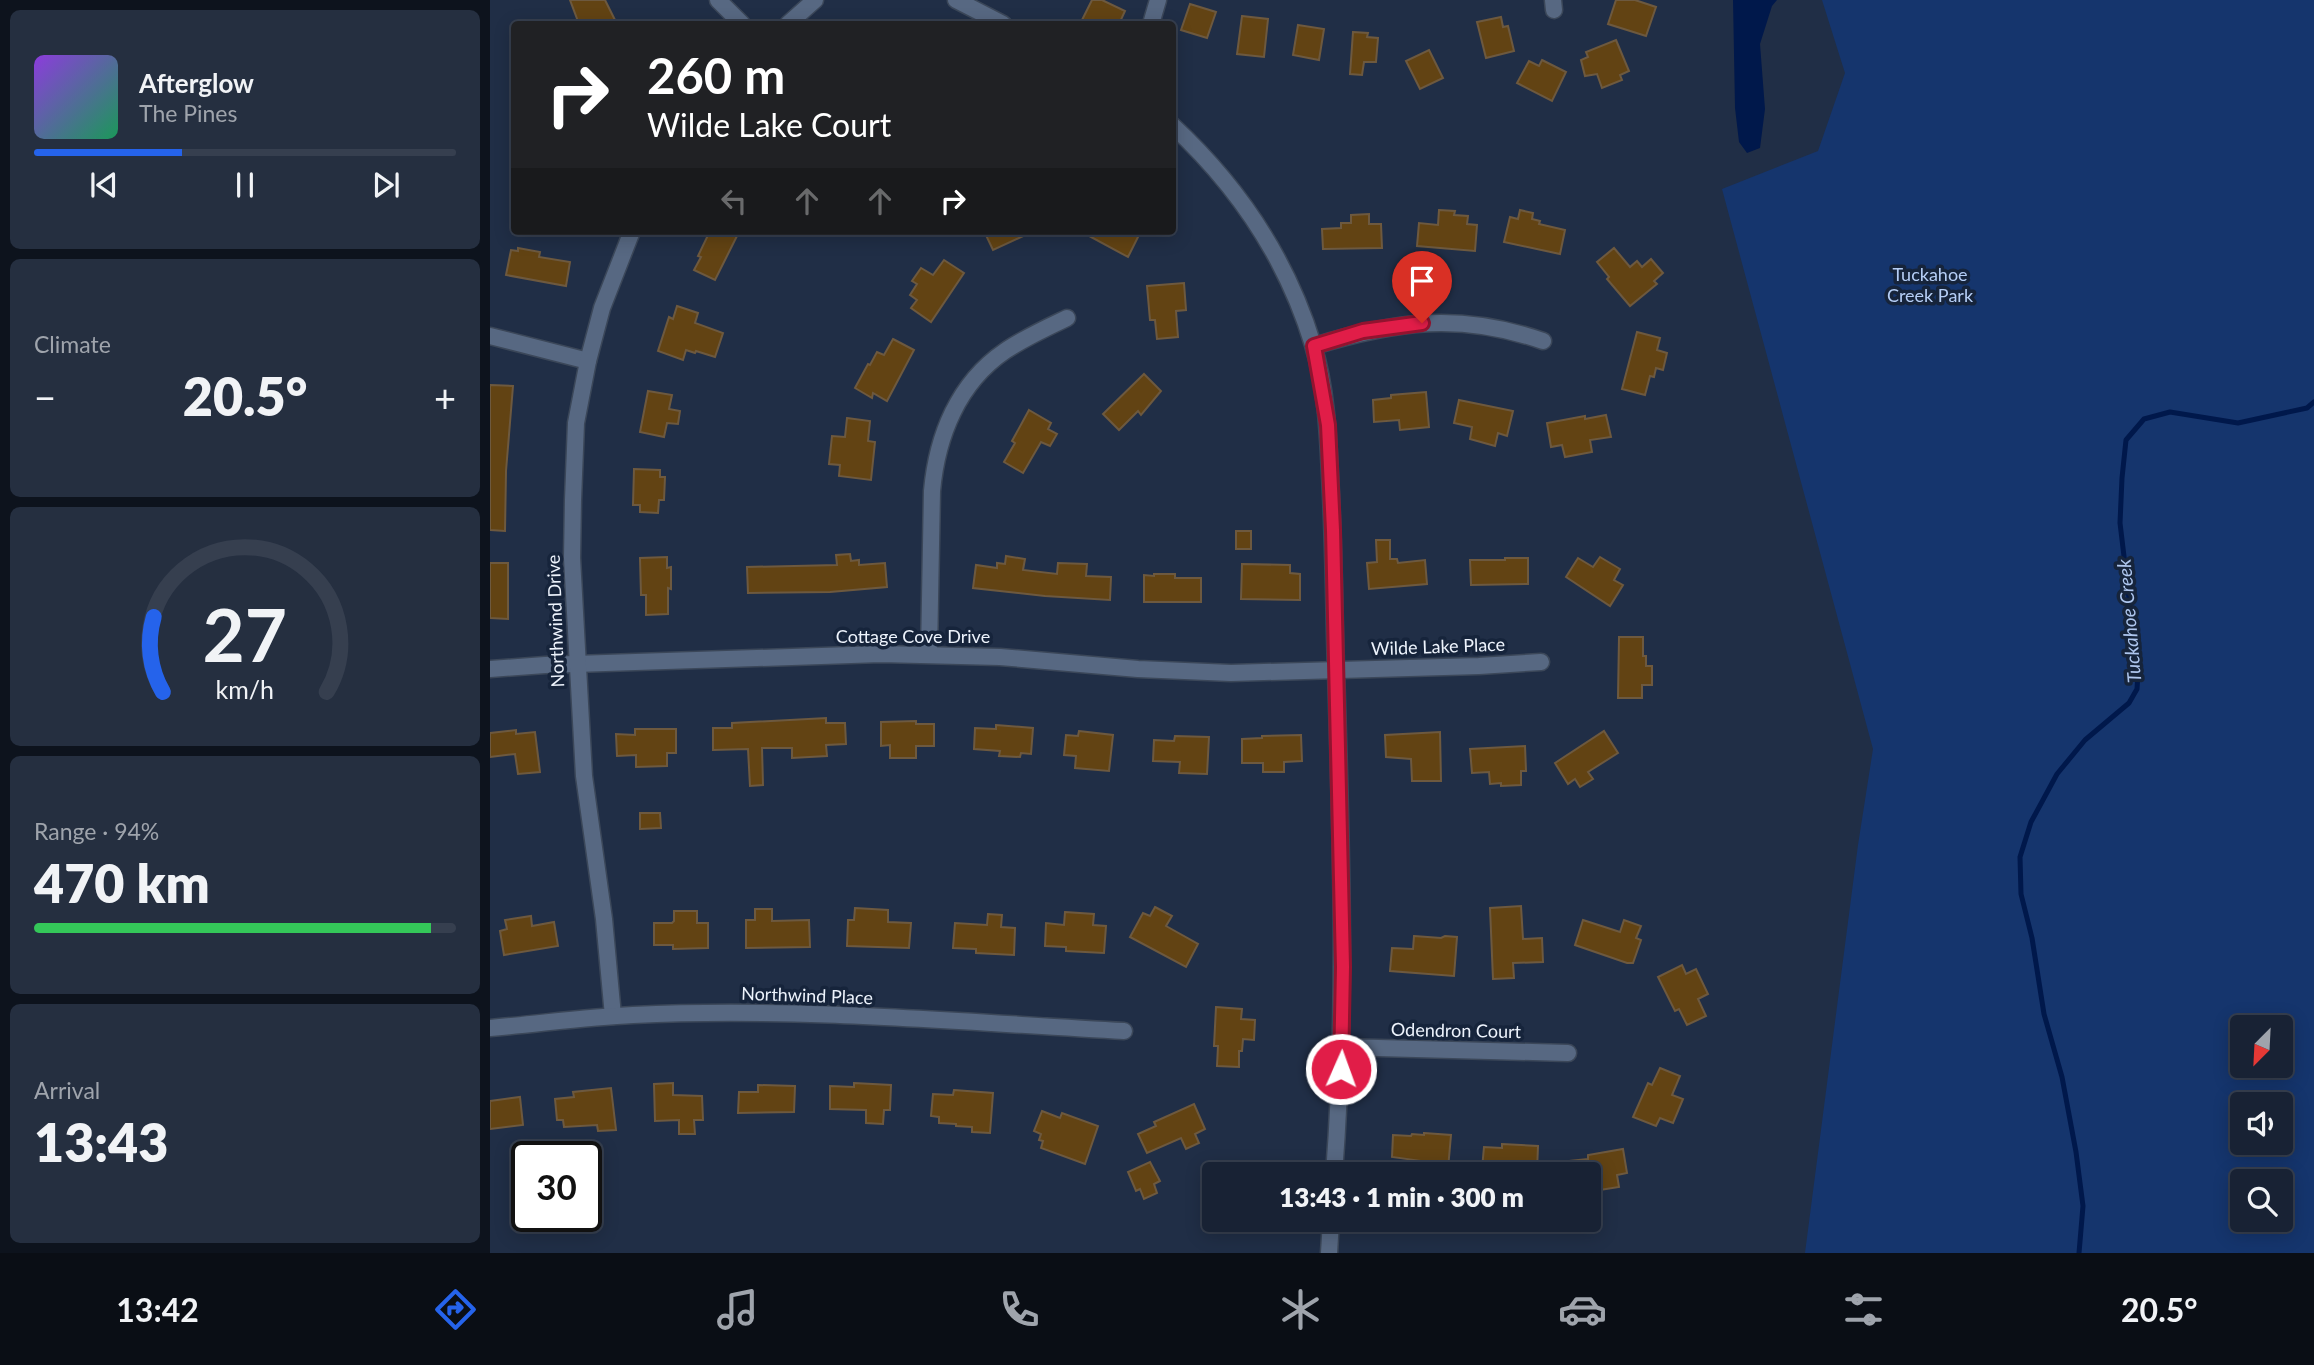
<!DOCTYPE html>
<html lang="en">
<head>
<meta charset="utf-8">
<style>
	:root { --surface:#182234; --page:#252f40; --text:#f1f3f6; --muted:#9fa4ac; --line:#363f4f; --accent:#2563eb }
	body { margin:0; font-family:Lato,sans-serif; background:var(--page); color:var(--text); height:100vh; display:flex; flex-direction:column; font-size:26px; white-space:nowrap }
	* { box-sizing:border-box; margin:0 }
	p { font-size:23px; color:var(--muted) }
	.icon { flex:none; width:38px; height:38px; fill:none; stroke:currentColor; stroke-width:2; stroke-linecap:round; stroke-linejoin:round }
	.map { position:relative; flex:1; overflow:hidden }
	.sheet { display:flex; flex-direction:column; gap:10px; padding:10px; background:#0d131d; width:490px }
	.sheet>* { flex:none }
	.hud { position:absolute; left:21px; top:21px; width:665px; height:214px; border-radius:7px; box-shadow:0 4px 18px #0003,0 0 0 2px var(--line); background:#202124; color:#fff; overflow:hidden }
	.needle { width:46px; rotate:204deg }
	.buttons { position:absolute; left:1740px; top:1015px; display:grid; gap:14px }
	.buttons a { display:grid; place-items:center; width:63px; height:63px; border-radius:7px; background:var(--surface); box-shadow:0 4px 18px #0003,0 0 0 2px var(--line); font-size:35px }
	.speed { position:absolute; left:21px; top:1141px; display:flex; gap:14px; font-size:35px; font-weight:700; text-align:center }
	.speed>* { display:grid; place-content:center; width:91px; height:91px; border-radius:50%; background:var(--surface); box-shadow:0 4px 18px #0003,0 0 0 2px var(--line); line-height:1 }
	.speed .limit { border:4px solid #111; border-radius:10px; background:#fff; color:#111 }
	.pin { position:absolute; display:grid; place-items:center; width:60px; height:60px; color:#fff; margin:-72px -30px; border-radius:50% 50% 50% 0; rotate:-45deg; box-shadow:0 0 7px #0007 }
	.pin .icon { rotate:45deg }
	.me { position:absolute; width:77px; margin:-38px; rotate:2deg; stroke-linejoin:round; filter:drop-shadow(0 0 5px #0008) }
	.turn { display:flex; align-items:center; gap:24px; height:147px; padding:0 21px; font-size:32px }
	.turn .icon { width:91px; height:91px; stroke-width:2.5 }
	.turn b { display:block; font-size:49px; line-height:60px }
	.lanes { display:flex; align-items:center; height:66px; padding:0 21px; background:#0003; justify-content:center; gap:35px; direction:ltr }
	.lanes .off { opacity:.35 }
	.big { font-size:52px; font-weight:800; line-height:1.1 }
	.sheet .card { flex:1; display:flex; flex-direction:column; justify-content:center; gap:10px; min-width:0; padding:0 24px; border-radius:10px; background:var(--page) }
	.sheet .dial { align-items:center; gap:0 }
	.dial svg { height:182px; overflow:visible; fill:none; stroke:var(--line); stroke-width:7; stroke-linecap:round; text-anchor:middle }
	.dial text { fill:var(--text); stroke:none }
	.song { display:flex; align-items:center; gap:21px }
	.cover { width:84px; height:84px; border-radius:10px; background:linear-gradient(135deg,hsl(270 70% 55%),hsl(150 70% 35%)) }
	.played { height:7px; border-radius:4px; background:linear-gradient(90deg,var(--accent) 35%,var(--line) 35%) }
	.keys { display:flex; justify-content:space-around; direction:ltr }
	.heat { display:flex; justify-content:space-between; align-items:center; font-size:38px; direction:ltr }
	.charge { height:10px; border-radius:5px; background:linear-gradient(90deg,#34c759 94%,var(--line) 0) }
	.trip { position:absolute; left:712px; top:1162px; width:399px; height:70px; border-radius:7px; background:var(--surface); box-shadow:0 4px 18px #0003,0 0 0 2px var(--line); font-weight:800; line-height:70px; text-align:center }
	.tab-bar { display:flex; height:112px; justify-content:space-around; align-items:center; background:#0a0e15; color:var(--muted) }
	.tab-bar .icon { width:49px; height:49px }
	.tab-bar .selected { color:var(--accent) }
	.tab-bar b { font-size:32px; color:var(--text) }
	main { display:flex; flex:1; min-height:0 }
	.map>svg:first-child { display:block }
	.green { fill:#15356d; fill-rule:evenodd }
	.water { fill:#00184b }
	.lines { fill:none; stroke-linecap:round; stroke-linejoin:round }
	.stream { stroke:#00184b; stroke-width:5 }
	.building { fill:#624313; stroke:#6d593f; stroke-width:2 }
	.minor-casing { stroke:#3b4759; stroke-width:19 }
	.minor { stroke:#576882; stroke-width:16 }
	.route-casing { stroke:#92132f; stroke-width:18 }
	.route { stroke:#e11d48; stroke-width:12 }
	.labels { text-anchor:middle; stroke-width:7; stroke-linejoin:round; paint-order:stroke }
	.park-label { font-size:18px; fill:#b5cef6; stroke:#16243b }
	.street-label { font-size:18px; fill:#edf3fc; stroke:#16243b }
	.water-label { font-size:19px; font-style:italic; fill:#aec6ee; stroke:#16243b }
</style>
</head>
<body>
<main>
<section class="sheet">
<div class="card">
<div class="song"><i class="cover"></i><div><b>Afterglow</b><p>The Pines</p></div></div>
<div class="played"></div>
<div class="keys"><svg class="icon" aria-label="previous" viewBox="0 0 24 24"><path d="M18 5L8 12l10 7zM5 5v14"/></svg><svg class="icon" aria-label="pause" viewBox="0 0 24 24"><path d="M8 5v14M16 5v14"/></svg><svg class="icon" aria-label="next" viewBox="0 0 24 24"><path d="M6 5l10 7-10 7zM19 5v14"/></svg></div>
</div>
<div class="card"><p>Climate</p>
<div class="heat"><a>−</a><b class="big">20.5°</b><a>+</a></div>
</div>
<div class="card dial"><svg viewBox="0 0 100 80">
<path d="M14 69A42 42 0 1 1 86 69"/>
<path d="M14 69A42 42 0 0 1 10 36" stroke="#2563eb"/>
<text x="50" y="56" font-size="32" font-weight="700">27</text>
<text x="50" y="72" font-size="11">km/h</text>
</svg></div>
<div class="card"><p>Range · 94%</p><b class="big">470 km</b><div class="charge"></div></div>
<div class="card"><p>Arrival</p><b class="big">13:43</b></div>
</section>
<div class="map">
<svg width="1824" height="1253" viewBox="0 0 1824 1253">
	<rect width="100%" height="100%" fill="#202e46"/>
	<path class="green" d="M1332,0H1824V1253H1315L1368,845L1383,749L1232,189L1328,151L1355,73ZM1752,1027H1790V1066H1752ZM1752,1104H1790V1143H1752ZM1752,1181H1790V1220H1752Z"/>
	<path class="water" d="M1243,0H1287L1282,6L1270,44L1275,109L1270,148L1257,153L1249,142L1245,108Z"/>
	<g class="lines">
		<path class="stream" d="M1589,1253L1593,1206L1586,1152L1572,1077L1554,1014L1542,938L1531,894L1530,857L1541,822L1567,774L1595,740L1639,703L1647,689L1648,673L1630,523L1632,478L1636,440L1654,419L1680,412L1748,423L1817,408L1824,402"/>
	</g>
	<g class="building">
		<path d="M80,0H115L125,20L115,24H89Z"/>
		<path d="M602,0H612L635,11L629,24H603L592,20Z"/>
		<path d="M1126,0H1145L1166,7L1156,36L1118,24Z"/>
		<path d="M700,4L726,12L717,38L691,30Z"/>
		<path d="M752,16L778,19L774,57L747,54Z"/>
		<path d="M1011,17L1013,27L1018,26L1024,51L996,58L987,22Z"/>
		<path d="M808,25L834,29L829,60L803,55Z"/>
		<path d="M863,32L878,33L877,37L888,38L886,62H874L872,75L860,74Z"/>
		<path d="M1126,40L1139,71L1130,75L1132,80L1112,88L1107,74L1095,76L1091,60L1098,57L1096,52Z"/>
		<path d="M939,50L953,78L930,89L916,61Z"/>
		<path d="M1052,60L1076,72L1062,101L1027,83L1039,61L1049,66Z"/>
		<path d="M949,210L965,211L964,215L978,216L977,224L987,225L985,251L927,246L929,223L948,225Z"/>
		<path d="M1030,210L1043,213L1042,219L1050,221L1049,224L1075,230L1070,254L1014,242L1020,217L1028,219Z"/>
		<path d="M879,214V224H891L892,248L833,249L832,229L851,228V223H861V215Z"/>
		<path d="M220,231H237L247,236L225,280L204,270L211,257L208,256Z"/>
		<path d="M494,231H544L503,250Z"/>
		<path d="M590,231H651L638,257Z"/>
		<path d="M28,248L50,252L49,257L80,262L76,286L16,275L21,250L28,251Z"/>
		<path d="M1124,248L1140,267L1147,261L1152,267L1161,259L1173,273L1164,281L1167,284L1140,306L1117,279L1119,277L1107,262Z"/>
		<path d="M454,260L474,273L441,322L421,308L427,300L420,295L427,284L422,281L431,268L443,275Z"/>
		<path d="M694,283L696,310L686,311L688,337L667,339L665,320H660L657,286Z"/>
		<path d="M187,306L208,313L205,323L233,333L225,357L206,351L205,353L196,350L193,360L168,351L179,317L183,319Z"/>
		<path d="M1147,332L1170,338L1167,350L1177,353L1173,370L1166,368L1164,377L1160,376L1155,395L1132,389Z"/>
		<path d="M403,339L424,350L397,401L383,393L382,398L365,388L378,364L380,365L387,352L394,355Z"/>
		<path d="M654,374L671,391L651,415L648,411L629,430L613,414Z"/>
		<path d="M0,385L23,386L16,471L15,531L0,530Z"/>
		<path d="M158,391L182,395L179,409L190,411L188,424L177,423L174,437L150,432Z"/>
		<path d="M936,392L939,427L910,430L909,420L884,422L883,400L901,398V395Z"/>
		<path d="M969,400L1023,411L1017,436L1008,433L1005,446L980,439L982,427L964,423Z"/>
		<path d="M539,410L561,423L558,429L567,434L560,446L551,442L533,473L514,462L525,443L522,441Z"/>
		<path d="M1116,415L1121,437L1100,440L1102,452L1075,457L1072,445L1061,447L1057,423L1095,416V419Z"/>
		<path d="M357,418L380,421L378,441L385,442L381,480L349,476L350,465L339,464L342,436L355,437Z"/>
		<path d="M144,469L170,470V477H175L174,500H169L168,513L150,512V505H143Z"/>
		<rect x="746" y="531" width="15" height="18"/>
		<path d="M886,540H900V559H907L908,563L935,560L937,584L879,589L877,563L887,562Z"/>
		<path d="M360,554L361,561L369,560V565L395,563L397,587L340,592L258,593L257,567L347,565L346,555Z"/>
		<path d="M516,556L535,559L533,570L567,574L568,563L597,564L596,576L621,577L620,600L555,596L483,588L486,565L507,568V563L515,564Z"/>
		<path d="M177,557V568L181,567V589L178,588V614L156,615V595H151L150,558Z"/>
		<path d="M1110,557L1130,569L1124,580L1133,585L1120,606L1076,577L1088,558L1103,567Z"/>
		<path d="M1015,558H1038V584L981,585L980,560H1015Z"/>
		<path d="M0,563H18V619L0,618Z"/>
		<path d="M752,564L800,565V573L810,574V600L751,599Z"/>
		<path d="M664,574H685V578H711V602H654V575L664,576Z"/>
		<path d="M1129,637H1153V656H1156V666H1162V685H1152V698H1128Z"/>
		<path d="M336,718V723H355L356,744L336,745L337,756L302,758V748H272L273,785L260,786L258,749L223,750V728H242V723Z"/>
		<path d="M426,721V724H444V746H426V758H400V745L391,746V722Z"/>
		<path d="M506,725L543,728L541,754L531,753L530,757L509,756L510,751L484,749L485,728L506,729Z"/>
		<path d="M145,729H186V753H177V766L146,767V755L127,756L126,734L145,735Z"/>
		<path d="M26,730V734L45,732L50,772L28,774L25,754L0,757V733Z"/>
		<path d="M589,731L623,735L619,771L585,768L586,756L574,755L576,735L588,736Z"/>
		<path d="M1114,731L1128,753L1098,772L1103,779L1090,787L1085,779L1078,784L1065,763Z"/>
		<path d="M950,732L951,781H922L921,759L896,757L895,735Z"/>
		<path d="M811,735L812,761L794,762V772H773V763H752V739L772,738V736Z"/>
		<path d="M685,736L719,737L717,774L689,773L690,762L663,761L664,740L684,741Z"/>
		<path d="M1035,746L1036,771H1031V785L1011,786V783L1000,784L999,772L982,773L980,749Z"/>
		<path d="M150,813H170L171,828L150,829Z"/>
		<path d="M1031,906L1033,939L1052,938L1053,962L1023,963L1024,978L1003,979L1000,908Z"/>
		<path d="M665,907L682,916L676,926L708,944L696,967L640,937L653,913L660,916Z"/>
		<path d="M365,908L398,910V922L421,923L419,948L357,946L358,920H364Z"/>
		<path d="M265,909H282V921L319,920L320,947L256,948V920H265Z"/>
		<path d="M184,911H207V923H218V948L183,949V945H164V923H182L184,921Z"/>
		<path d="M575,912L604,914L603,925L616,926L614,953L576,951V947L555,946L556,923L574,925Z"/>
		<path d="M498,914L512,915L511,927L525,928L524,955L486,953V949L463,948L465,923L497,925Z"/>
		<path d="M41,916L42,926L64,922L68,946L14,955L10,931L17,929L15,920Z"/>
		<path d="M1093,920L1130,932L1134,920L1151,926L1146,938L1151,940L1143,963H1137L1085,945Z"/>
		<path d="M924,936L951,938L955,936L967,937L964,976L900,971L902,948L923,949Z"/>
		<path d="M1192,965L1196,974L1206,969L1218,994L1208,999L1216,1016L1197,1025L1189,1009L1185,1011L1168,977Z"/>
		<path d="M726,1007L752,1009L751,1019L765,1020L764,1040L753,1039L752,1051H749V1067L727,1066L728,1046H724Z"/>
		<path d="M1170,1068L1190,1076L1182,1095L1193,1099L1183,1123L1170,1118L1166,1126L1143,1117L1158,1083L1162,1085Z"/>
		<path d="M183,1083V1095L212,1096L213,1120H204L205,1134H189V1120L165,1121L164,1084Z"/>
		<path d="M364,1083L401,1085L400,1110H394L393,1124L376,1123V1110L340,1109V1086L364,1087Z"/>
		<path d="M268,1085L305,1086L304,1112L248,1113L249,1092H268Z"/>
		<path d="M121,1088L126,1130L108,1131L107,1125L74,1127L73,1120H67L65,1099L84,1097L83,1092Z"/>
		<path d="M464,1090L503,1093L500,1133L482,1132V1127L466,1126V1124L449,1123V1117L441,1116L443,1094L463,1095Z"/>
		<path d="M30,1097L33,1125L0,1129V1101Z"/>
		<path d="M704,1104L715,1129L705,1134L709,1143L696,1149L691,1138L657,1153L648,1134L666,1126L664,1122Z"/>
		<path d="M552,1111L570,1118L572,1113L608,1126L595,1164L551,1148L553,1141L549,1140L551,1134L544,1131Z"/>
		<path d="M934,1133L961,1135L958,1169L939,1168V1162L902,1157L903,1135L921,1136L922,1134L934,1135Z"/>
		<path d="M1012,1144L1048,1146L1047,1171L1037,1170V1174H1011V1170L992,1169L994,1147L1012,1148Z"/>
		<path d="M1133,1149L1137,1173L1127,1175L1129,1187L1103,1191L1099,1174H1082L1080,1161L1098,1159V1155Z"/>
		<path d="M660,1162L670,1181L664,1184L667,1193L654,1199L650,1189L646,1191L638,1172Z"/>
	</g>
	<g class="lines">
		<g class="minor-casing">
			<g id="minor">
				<path d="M228,0L252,24"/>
				<path d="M466,0L513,24"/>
				<path d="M1063,0L1064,10"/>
				<path d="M298,24L325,0"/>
				<path d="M661,24L668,0"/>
				<path d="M682,125C747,185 797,259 823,345C836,387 838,432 840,475C843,529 844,582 845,635C850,815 858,994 844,1174"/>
				<path d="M0,336L98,361"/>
				<path d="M824,346C906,321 970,312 1053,341"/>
				<path d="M439,653L442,491C447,436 468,383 515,351C534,338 556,328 577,318"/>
				<path d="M0,669L55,665L391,654L510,657L648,669L741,673L989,666L1051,662"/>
				<path d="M123,1016L114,919L94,776L82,558L83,500L86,423L98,361L112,308L142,231"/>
				<path d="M0,1028C48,1024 96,1017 143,1015C307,1007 470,1022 634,1031"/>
				<path d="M852,1047L1078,1053"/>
				<path d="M839,1253L841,1220"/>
			</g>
		</g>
		<use href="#minor" class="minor"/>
	</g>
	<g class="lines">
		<g class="route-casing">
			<path id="route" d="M851,1069L853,967L843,530L838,425L824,346L873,331L932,323"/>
		</g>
		<use href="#route" class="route"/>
	</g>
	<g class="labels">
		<g class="park-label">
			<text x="1440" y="281">Tuckahoe<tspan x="1440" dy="21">Creek Park</tspan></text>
		</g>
		<g class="street-label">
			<text transform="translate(66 621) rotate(-92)" y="6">Northwind Drive</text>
			<text x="423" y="643">Cottage Cove Drive</text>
			<text transform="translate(948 647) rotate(-2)" y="6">Wilde Lake Place</text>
			<text transform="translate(317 996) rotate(2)" y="6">Northwind Place</text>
			<text transform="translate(966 1031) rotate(1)" y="6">Odendron Court</text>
		</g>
		<g class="water-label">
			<text transform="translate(1639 621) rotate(-95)" y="7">Tuckahoe Creek</text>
		</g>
	</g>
</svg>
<div class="buttons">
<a><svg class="needle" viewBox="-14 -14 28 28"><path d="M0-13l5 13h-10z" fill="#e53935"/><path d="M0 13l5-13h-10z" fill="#9fa4ac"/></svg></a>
<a><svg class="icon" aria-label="sound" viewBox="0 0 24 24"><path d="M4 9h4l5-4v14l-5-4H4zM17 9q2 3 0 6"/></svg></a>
<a><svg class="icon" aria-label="search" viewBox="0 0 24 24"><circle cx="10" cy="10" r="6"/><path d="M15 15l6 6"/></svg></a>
</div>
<div class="speed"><div class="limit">30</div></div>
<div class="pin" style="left:932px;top:323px;background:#d93025"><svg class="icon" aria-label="arrive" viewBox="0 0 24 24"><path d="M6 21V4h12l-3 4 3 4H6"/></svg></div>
<svg class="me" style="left:851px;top:1069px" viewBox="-20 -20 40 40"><circle r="17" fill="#e11d48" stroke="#fff" stroke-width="3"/><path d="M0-11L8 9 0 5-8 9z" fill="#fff"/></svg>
<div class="trip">13:43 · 1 min · 300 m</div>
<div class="hud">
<div class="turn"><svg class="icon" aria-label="right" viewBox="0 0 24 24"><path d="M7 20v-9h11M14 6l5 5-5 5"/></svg><div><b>260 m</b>Wilde Lake Court</div></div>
<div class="lanes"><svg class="icon off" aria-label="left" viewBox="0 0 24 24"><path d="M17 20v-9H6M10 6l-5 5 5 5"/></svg><svg class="icon off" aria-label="ahead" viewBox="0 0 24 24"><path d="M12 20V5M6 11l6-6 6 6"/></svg><svg class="icon off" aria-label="ahead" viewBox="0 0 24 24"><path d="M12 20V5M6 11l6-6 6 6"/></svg><svg class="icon" aria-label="right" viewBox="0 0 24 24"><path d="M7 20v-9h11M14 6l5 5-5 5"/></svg></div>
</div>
</div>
</main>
<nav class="tab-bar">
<b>13:42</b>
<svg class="icon selected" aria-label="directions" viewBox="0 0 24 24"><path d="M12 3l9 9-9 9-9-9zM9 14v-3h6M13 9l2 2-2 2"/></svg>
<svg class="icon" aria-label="music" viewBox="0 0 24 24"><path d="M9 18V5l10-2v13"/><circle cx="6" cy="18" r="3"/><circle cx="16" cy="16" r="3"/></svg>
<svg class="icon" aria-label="phone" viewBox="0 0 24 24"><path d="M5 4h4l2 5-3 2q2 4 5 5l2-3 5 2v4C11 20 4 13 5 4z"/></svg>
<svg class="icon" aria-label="climate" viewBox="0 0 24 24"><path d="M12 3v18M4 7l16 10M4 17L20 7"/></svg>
<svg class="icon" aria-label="car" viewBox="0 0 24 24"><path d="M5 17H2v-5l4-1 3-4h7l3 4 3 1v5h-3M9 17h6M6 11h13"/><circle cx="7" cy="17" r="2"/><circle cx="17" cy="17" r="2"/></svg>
<svg class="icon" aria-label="filters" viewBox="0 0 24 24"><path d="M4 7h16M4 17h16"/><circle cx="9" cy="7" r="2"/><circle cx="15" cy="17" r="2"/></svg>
<b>20.5°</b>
</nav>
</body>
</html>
